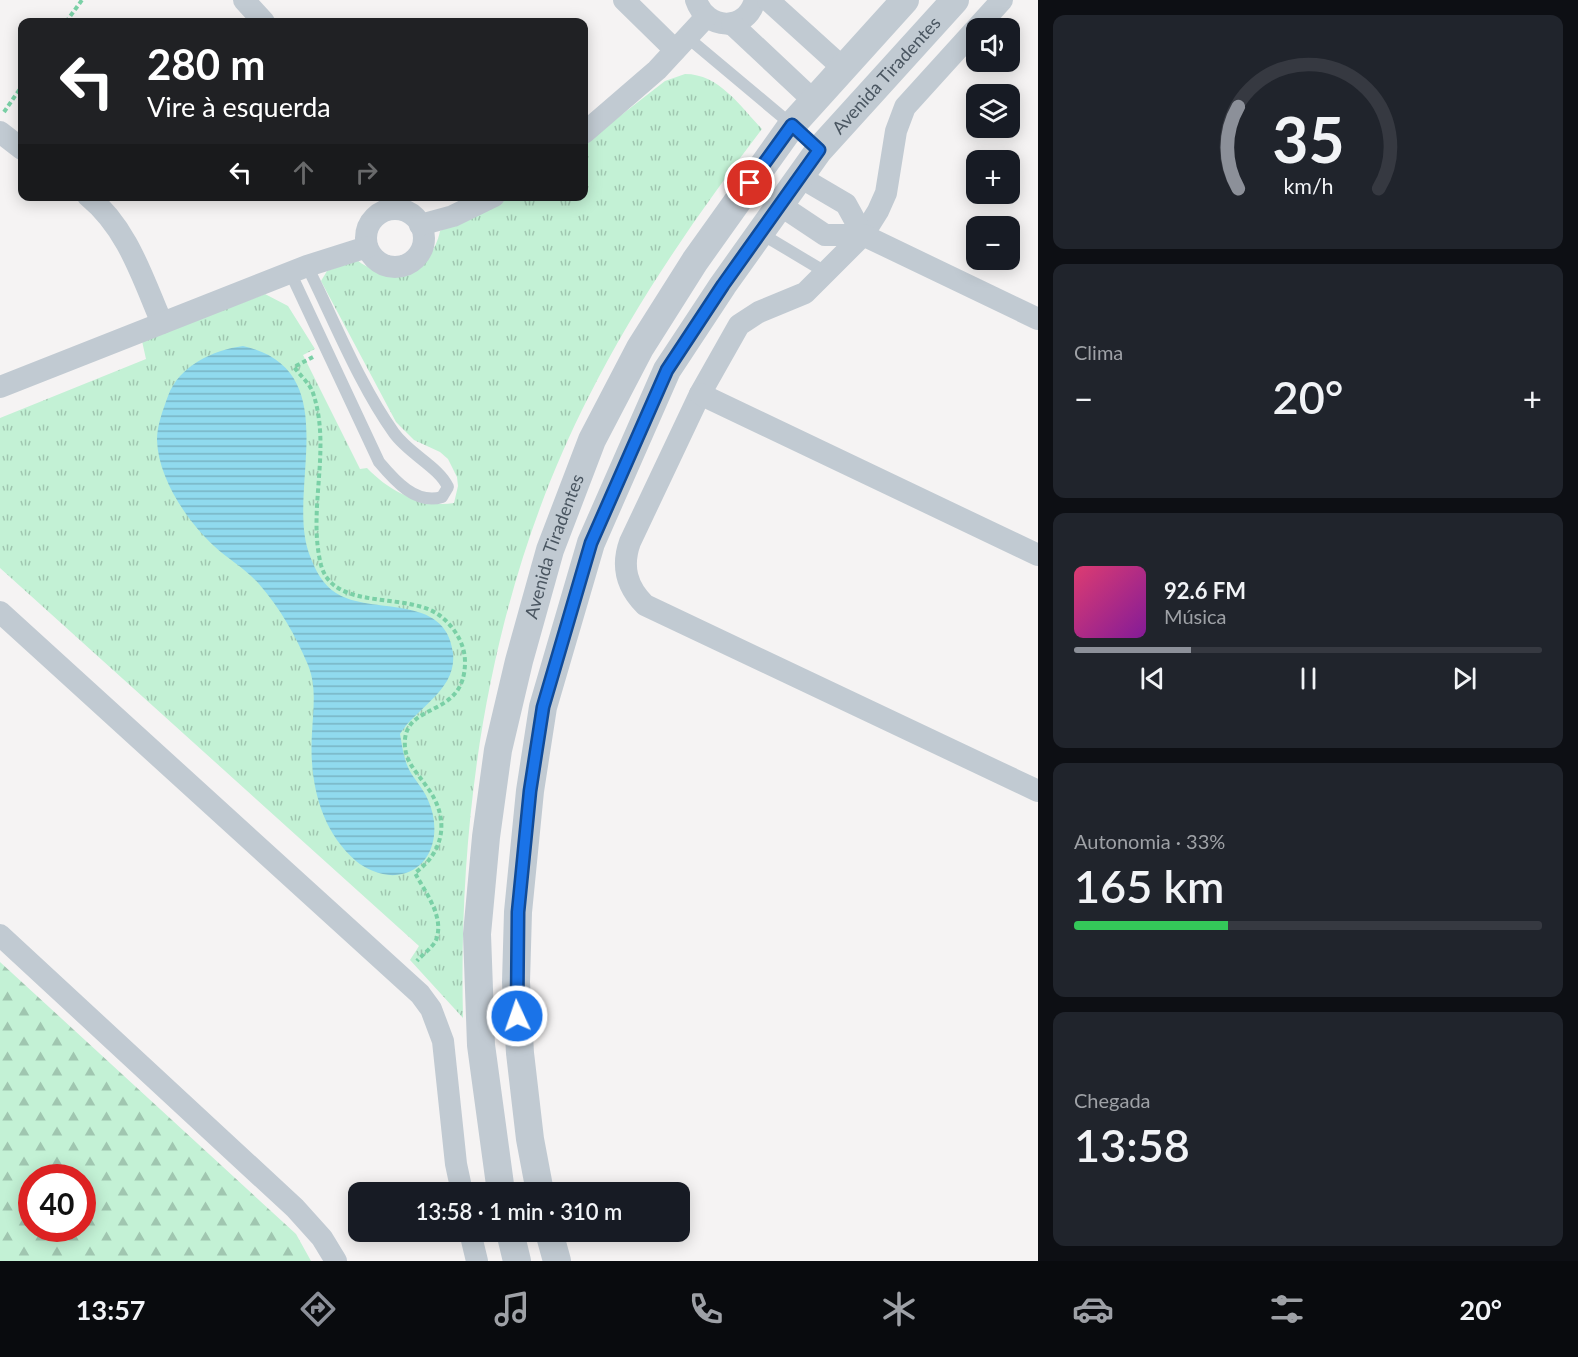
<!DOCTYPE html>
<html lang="pt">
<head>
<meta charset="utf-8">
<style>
	:root { --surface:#171b24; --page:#20242c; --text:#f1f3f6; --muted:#9ea1a6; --line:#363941; --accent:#8c9099 }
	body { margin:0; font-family:Lato,sans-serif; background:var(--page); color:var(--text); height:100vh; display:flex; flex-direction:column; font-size:22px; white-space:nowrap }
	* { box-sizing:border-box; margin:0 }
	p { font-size:20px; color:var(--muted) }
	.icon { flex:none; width:33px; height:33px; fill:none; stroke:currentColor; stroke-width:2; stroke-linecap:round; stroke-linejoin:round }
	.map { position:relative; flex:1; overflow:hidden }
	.drawer { display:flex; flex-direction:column; gap:15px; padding:15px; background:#0d0f14; width:540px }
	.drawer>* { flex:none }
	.banner { position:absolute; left:18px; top:18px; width:570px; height:183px; border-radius:12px; box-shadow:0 3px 15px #0003; background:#202124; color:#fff; overflow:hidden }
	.controls { position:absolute; left:966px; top:18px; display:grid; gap:12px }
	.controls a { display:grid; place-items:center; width:54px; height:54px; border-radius:12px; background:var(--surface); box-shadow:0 3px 15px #0003; font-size:30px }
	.speed { position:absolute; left:18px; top:1164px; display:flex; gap:12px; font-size:30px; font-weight:700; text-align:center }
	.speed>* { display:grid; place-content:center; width:78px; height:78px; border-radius:50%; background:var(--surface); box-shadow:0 3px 15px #0003; line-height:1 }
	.speed .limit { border:9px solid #d22; background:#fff; color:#111 }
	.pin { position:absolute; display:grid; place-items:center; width:51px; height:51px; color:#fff; margin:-26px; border:3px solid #fff; border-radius:50%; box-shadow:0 2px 6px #0007 }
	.me { position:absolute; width:66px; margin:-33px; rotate:357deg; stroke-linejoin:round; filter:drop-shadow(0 0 4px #0008) }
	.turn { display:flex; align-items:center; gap:21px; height:126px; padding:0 30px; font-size:27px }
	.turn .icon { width:78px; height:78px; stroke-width:2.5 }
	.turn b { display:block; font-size:42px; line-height:51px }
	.lanes { display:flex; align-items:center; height:57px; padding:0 30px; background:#0003; justify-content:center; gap:30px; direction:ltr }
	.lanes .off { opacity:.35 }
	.big { font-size:45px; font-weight:600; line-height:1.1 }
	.drawer .widget { flex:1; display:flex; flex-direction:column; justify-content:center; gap:9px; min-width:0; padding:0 21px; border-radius:12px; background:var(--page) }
	.drawer .dial { align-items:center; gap:0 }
	.dial svg { height:156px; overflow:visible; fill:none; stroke:var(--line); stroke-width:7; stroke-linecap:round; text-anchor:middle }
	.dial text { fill:var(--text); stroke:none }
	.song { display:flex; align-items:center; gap:18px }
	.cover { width:72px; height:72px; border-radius:9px; background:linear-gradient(135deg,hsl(340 70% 55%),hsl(290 70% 35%)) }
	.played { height:6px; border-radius:3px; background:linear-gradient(90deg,var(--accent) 25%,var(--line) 25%) }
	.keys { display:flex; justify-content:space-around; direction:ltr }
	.heat { display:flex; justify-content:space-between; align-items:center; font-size:33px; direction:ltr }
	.charge { height:9px; border-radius:4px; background:linear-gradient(90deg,#34c759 33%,var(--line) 0) }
	.trip { position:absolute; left:348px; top:1182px; width:342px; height:60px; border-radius:12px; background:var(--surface); box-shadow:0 3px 15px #0003; font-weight:600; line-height:60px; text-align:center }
	.dock { display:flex; height:96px; justify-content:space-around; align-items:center; background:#090b0e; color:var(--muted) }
	.dock .icon { width:42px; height:42px }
	.dock .on { color:var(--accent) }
	.dock b { font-size:27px; color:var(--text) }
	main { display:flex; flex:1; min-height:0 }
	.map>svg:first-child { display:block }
	.grass { fill:url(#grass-tufts) }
	.forest { fill:url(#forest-firs); fill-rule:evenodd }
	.water { fill:url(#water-rules) }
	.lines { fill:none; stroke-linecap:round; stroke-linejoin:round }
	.path { stroke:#7ad0a6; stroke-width:4; stroke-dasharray:4.5 3; stroke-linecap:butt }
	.service { stroke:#c1cad2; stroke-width:12 }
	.minor { stroke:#c1cad2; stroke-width:22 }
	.tertiary { stroke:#c1cad2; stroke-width:28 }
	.route-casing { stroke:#114b97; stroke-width:15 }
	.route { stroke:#1a73e8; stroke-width:10 }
	.labels { text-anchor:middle; stroke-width:5; stroke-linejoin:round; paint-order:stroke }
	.street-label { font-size:18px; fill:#4a5661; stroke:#fff }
</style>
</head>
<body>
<main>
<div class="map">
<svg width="1038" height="1261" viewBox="0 0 1038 1261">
	<defs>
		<pattern id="grass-tufts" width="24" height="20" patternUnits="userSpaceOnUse" patternTransform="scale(1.5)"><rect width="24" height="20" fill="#c3f1d5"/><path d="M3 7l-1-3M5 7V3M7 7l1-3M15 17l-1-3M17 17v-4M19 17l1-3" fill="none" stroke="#a0c6b0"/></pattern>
		<pattern id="forest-firs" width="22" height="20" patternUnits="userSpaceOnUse" patternTransform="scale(1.5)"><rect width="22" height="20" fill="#c3f1d5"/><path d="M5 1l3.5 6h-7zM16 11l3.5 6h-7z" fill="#a0c6b0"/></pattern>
		<pattern id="water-rules" width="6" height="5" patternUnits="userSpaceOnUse" patternTransform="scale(1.5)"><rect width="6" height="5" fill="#90daee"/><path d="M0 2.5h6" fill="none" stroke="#78b4c4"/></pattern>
	</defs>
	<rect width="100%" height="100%" fill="#f5f3f3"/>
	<path class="grass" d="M685,74C719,74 740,106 762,129C698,213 637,301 589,396C491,588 458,804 463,1018L410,960L419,946L0,568V418L146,359L142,341L265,294L288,306L315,349L303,355L360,469L367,468C389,491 421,508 454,503L458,486L457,477L448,459L440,452L414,440L396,422L321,281L327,271L357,260C389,286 432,272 440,231L502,197L584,196V144L665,81Z"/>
	<path class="forest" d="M0,962L296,1234L311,1261H0ZM32,1178H82V1228H32Z"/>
	<path class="water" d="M243,346C349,370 284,491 310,556C315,570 323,585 336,593C371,616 446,592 453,653C457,690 417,707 400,734C402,745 403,755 407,765C412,778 423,787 428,800C441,828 435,866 402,874C387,878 368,871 356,861C319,829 309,779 312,733C313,710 317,687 308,665C296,636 280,608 259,584C246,569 228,559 214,546C187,521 158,478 157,440C157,425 163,410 168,396C179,366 213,350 243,346Z"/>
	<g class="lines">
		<g class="path">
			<path d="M66,22L82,0"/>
			<path d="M4,112L22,86"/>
			<path d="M313,357L294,367C300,375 310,384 313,393C332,449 307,509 321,565C334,614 413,589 444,619C456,630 465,645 465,662C465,717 409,702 405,739C403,760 416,771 427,787C450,818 445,851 415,873C425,892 445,917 436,940C433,947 422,955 417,961"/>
		</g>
		<g class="service">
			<path d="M687,37L792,125"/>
			<path d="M760,233L827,273"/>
			<path d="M291,274L379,462C395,481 416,505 442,497L448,487C439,467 409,454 394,433C359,384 334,320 307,266"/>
		</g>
		<g class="minor">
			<path d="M244,0L264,22"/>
			<path d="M624,0L675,50"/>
			<path d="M696,0C706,30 746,33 755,0"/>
			<path d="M768,0L843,68"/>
			<path d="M1002,0L905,107L896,131L886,193L878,211L863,235L805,293L759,312L739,325L700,394L630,542C621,567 627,587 645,605L1038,791"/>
			<path d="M732,24L813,100"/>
			<path d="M0,132L22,149"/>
			<path d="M584,133L657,70L706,17"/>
			<path d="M800,177L846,204L863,235"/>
			<path d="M88,196C128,229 142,277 162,323"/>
			<path d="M780,205L825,235H863L1038,319"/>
			<circle cx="395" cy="238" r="29"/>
			<path d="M420,225L453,216L494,196"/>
			<path d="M0,387L307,266L367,247"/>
			<path d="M700,394L1038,555"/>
			<path d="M0,612L420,994L431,1009L443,1041L456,1164L462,1192"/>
			<path d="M0,935L295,1208L322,1238L336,1261"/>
			<path d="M470,1232L477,1261"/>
		</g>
		<g class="tertiary">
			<path id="s1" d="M501,1192L481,1045L477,934L486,837L498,750L519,661L550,550L592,440L640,348L695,261L792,125L905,0"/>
			<path id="s2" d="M540,1192L530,1139L520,1053L516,982L518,912L530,791L543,707L591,543L667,370L723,285L819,150L955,0"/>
			<path d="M510,1232L517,1261"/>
			<path d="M549,1232L557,1261"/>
		</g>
	</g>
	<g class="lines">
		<g class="route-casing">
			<path id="route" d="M517,1016L518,912L530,791L543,707L591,543L667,370L723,285L819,150L792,125L750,183"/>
		</g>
		<use href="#route" class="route"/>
	</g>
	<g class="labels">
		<g class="street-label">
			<text dy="6" stroke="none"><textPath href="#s2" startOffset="1216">Avenida Tiradentes</textPath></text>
			<text dy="6" stroke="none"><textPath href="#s1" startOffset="656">Avenida Tiradentes</textPath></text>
		</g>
	</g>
</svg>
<div class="controls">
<a><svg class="icon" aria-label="sound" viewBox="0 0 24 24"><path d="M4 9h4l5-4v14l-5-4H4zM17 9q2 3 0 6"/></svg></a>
<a><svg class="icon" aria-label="layers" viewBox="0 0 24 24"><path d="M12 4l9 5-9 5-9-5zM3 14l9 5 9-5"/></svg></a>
<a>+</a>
<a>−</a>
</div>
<div class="speed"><div class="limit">40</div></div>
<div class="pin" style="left:750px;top:183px;background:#d93025"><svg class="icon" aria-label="arrive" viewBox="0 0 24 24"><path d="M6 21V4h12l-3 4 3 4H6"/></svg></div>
<svg class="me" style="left:517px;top:1016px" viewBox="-20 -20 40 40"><circle r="17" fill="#1a73e8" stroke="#fff" stroke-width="3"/><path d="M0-11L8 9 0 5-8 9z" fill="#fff"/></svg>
<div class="trip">13:58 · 1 min · 310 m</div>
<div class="banner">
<div class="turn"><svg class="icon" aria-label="left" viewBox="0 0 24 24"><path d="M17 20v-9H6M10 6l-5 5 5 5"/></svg><div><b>280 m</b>Vire à esquerda</div></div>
<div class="lanes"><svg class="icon" aria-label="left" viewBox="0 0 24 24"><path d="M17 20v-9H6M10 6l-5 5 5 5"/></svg><svg class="icon off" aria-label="ahead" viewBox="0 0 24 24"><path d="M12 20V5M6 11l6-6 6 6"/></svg><svg class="icon off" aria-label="right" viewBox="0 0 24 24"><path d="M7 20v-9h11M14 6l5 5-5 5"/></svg></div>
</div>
</div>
<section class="drawer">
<div class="widget dial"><svg viewBox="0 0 100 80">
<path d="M14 69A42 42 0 1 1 86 69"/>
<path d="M14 69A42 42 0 0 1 14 27" stroke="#8c9099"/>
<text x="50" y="56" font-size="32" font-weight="700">35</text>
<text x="50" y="72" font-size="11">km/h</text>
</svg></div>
<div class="widget"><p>Clima</p>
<div class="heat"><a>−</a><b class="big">20°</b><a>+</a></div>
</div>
<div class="widget">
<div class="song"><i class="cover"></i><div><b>92.6 FM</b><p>Música</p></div></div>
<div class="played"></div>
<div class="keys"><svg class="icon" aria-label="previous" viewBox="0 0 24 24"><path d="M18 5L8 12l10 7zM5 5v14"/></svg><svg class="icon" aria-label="pause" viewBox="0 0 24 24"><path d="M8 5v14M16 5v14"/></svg><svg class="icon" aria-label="next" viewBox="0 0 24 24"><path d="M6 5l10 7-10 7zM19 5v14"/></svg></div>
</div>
<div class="widget"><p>Autonomia · 33%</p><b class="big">165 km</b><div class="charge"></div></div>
<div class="widget"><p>Chegada</p><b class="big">13:58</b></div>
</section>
</main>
<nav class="dock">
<b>13:57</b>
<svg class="icon on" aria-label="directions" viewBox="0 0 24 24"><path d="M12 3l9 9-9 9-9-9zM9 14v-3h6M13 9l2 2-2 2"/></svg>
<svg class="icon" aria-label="music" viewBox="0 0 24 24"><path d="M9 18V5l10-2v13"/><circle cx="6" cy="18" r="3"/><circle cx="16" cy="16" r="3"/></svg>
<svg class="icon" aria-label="phone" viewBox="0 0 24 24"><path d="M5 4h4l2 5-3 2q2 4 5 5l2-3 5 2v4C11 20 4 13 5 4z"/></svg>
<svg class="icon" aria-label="climate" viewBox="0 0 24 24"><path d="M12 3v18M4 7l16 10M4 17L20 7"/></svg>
<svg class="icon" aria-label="car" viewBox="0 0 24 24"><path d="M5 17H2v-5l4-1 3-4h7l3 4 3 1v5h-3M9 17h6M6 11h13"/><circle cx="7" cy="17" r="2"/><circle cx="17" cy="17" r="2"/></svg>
<svg class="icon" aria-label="filters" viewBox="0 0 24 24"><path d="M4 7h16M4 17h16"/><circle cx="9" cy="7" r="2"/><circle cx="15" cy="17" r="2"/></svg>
<b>20°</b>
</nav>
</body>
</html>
